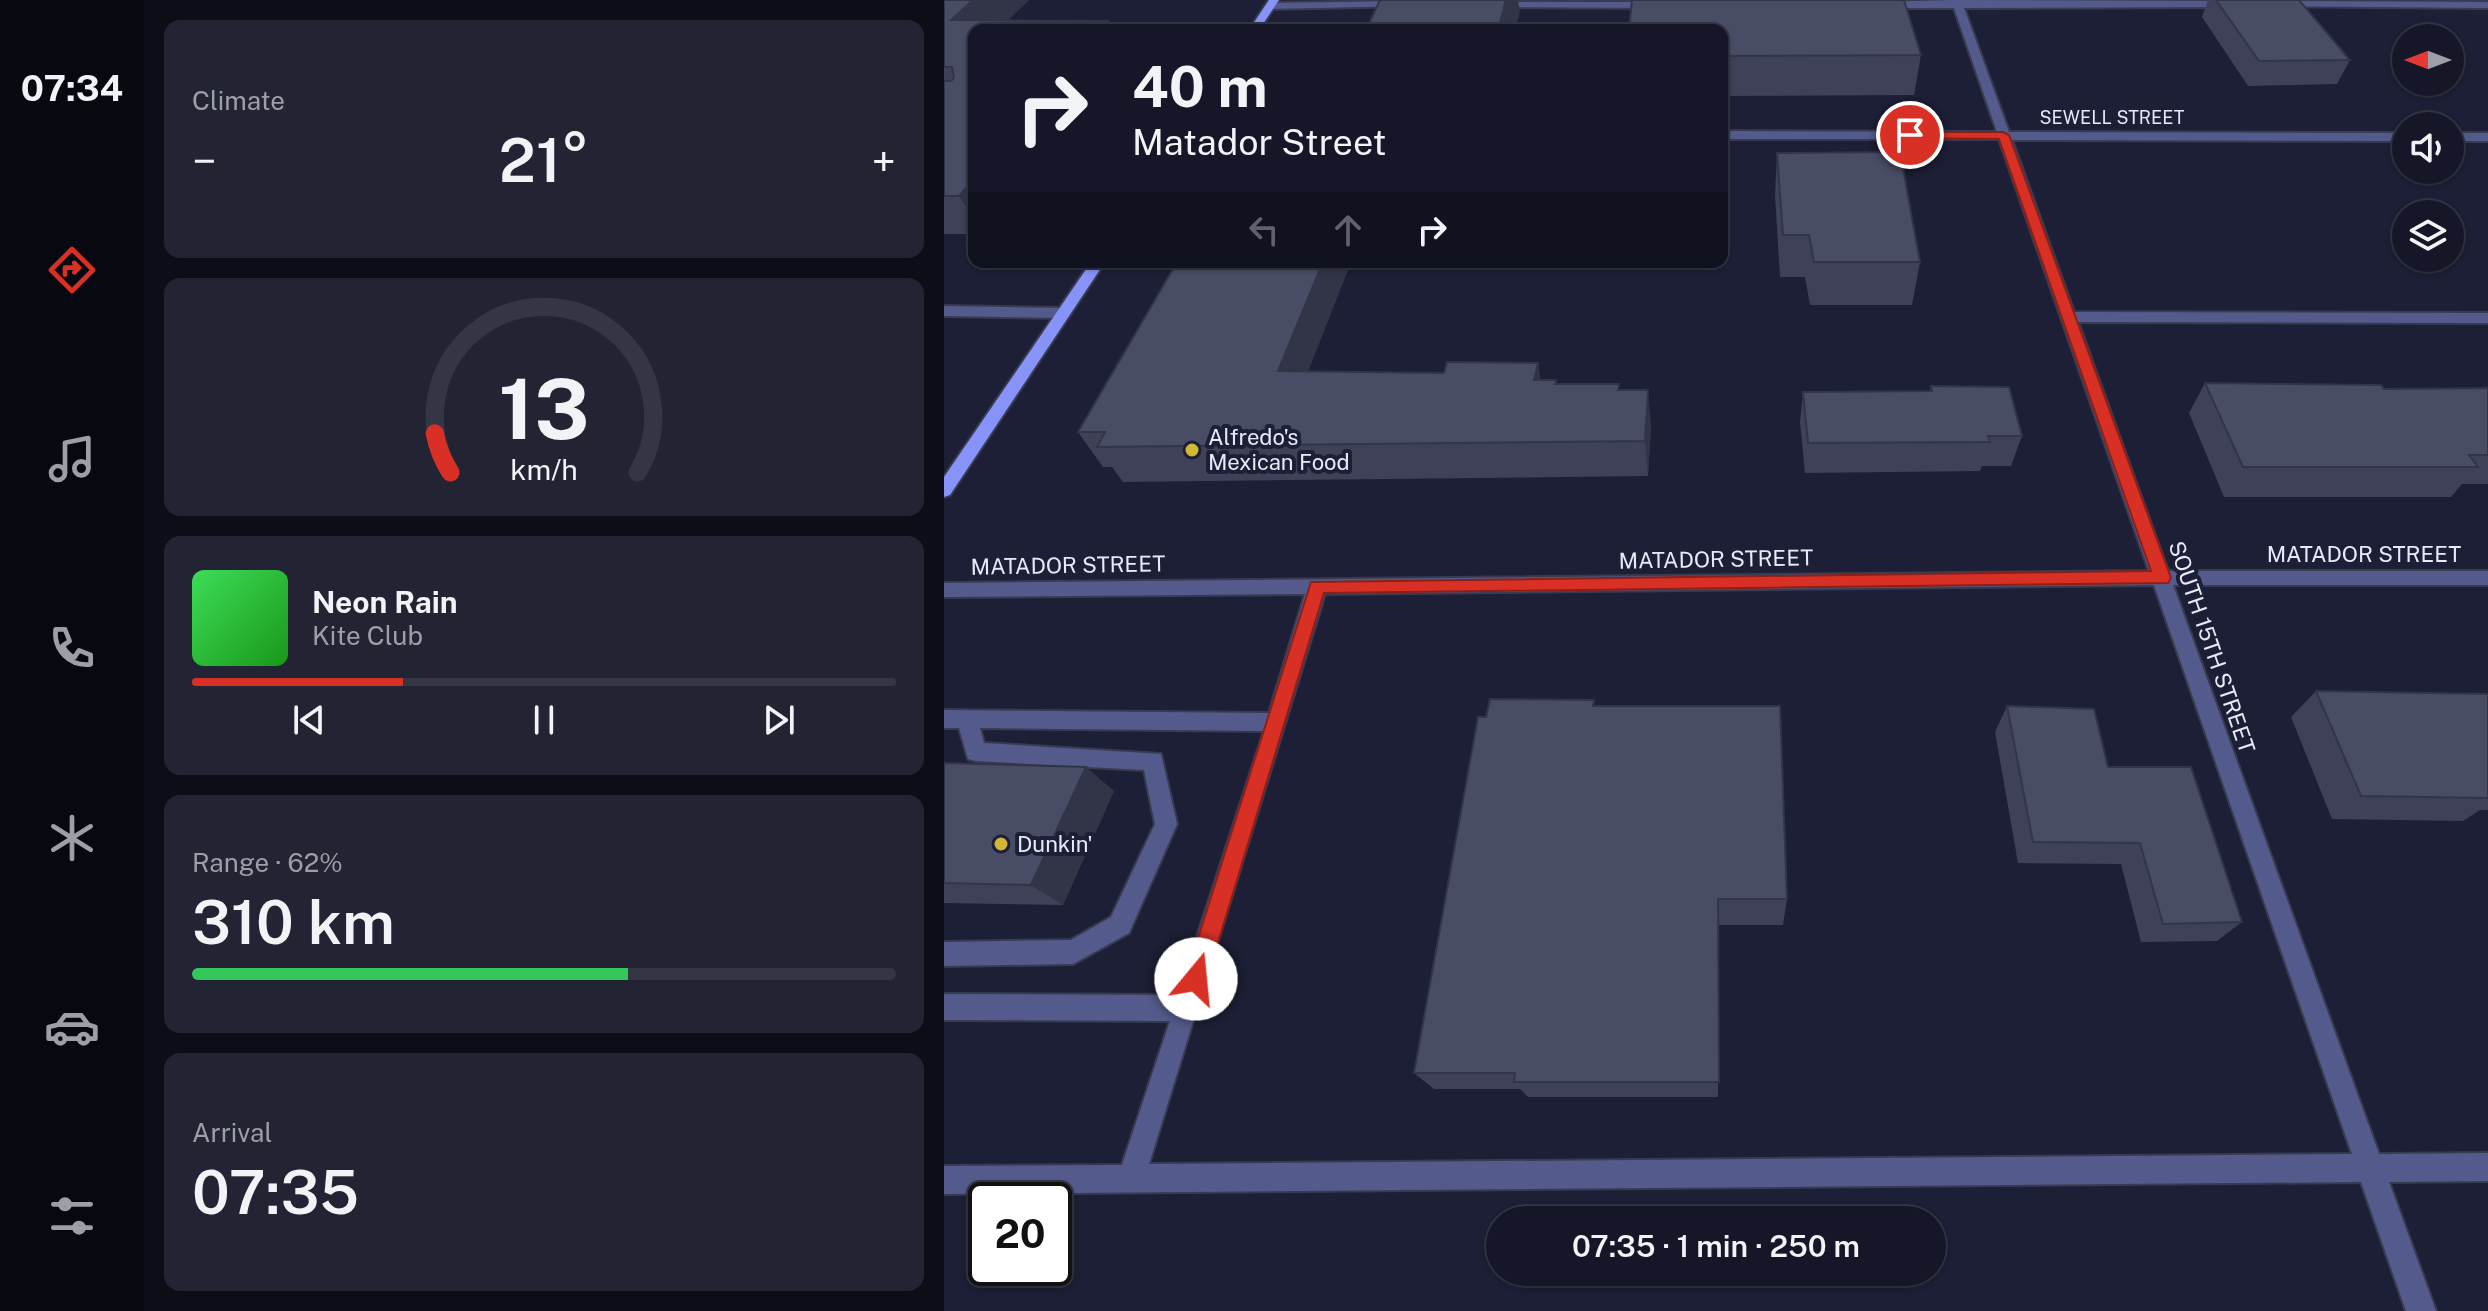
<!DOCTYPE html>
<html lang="en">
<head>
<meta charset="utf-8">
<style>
	:root { --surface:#151728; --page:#222434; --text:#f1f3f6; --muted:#9d9fa8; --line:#343645; --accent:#d93025 }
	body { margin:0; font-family:"Public Sans",sans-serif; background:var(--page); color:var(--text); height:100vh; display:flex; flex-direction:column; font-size:30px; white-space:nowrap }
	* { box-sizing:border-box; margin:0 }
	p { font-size:26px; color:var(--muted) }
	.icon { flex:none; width:44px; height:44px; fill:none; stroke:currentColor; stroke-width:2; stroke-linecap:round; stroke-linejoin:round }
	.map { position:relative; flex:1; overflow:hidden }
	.details { display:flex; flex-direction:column; gap:20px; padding:20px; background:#0c0d16; width:800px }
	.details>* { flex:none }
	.guide { position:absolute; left:24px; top:24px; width:760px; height:244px; border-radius:16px; box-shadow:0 2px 6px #0004,0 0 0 2px var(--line); background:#151728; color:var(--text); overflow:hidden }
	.needle { width:52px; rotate:270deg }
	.tools { position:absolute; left:1448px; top:24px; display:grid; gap:16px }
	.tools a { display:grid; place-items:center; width:72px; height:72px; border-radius:50%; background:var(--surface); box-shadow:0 2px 6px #0004,0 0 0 2px var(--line); font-size:40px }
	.speed { position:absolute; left:24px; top:1182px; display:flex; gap:16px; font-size:40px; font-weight:700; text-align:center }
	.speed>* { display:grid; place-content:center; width:104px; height:104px; border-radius:50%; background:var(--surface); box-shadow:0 2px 6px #0004,0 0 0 2px var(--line); line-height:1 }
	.speed .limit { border:4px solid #111; border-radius:12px; background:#fff; color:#111 }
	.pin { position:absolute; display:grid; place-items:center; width:68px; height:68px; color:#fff; margin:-34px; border:4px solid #fff; border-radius:50%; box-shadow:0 2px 8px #0007 }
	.me { position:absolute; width:88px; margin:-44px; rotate:17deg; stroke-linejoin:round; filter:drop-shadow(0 0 6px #0008) }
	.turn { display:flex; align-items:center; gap:28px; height:168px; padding:0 32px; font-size:36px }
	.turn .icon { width:104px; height:104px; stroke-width:2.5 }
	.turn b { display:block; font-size:56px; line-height:68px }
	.lanes { display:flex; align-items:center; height:76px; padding:0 32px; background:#0003; justify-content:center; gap:40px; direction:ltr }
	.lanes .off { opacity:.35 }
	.big { font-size:60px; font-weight:600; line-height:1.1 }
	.details .widget { flex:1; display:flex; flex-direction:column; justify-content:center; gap:12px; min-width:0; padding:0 28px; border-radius:16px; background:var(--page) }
	.details .dial { align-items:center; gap:0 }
	.dial svg { height:208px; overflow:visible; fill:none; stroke:var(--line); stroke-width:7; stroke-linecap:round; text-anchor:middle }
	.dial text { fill:var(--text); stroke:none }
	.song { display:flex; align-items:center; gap:24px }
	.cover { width:96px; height:96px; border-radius:12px; background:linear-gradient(135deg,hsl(130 70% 55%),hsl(120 70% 35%)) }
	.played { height:8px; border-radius:4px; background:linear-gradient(90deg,var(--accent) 30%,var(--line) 30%) }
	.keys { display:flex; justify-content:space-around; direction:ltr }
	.heat { display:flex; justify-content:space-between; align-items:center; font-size:44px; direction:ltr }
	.charge { height:12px; border-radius:6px; background:linear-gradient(90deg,#34c759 62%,var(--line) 0) }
	.trip { position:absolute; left:542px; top:1206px; width:460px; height:80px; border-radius:40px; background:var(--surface); box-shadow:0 2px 6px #0004,0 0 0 2px var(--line); font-weight:600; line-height:80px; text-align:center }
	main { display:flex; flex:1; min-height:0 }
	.menu { display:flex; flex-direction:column; width:144px; justify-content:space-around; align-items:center; background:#080910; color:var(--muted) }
	.menu .icon { width:56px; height:56px }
	.menu .active { color:var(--accent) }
	.menu b { font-size:36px; color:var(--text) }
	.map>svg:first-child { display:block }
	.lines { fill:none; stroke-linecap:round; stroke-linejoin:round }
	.minor-casing { stroke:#383b50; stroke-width:4 }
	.major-casing { stroke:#383b50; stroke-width:4 }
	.minor { fill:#545b8c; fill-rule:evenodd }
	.major { fill:#8893f9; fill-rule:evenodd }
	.wall { fill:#3e4157 }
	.shaded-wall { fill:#323547 }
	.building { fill:#484c65; stroke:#323547; stroke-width:2 }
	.route { fill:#d93025; stroke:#8d1f18; stroke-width:2 }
	.poi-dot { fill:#d1b736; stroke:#1c1f35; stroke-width:3 }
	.labels { text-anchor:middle; stroke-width:8; stroke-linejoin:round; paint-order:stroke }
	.far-street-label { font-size:18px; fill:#e7eaf9; stroke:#1c1f35 }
	.poi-label { font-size:22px; fill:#e7eaf9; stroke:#1c1f35; text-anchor:start }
	.street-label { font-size:22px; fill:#e7eaf9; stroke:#1c1f35 }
</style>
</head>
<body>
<main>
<nav class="menu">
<b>07:34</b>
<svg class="icon active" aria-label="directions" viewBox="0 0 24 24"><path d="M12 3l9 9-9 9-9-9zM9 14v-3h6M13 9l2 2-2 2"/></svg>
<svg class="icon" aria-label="music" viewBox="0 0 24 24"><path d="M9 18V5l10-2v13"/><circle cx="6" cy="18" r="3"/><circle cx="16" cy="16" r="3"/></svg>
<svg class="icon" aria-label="phone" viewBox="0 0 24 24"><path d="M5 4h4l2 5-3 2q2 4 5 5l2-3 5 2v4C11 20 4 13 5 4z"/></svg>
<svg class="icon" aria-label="climate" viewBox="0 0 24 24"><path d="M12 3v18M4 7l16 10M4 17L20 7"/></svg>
<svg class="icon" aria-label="car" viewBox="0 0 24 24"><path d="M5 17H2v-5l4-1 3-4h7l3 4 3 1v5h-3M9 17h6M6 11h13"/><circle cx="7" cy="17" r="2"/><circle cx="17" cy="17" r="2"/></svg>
<svg class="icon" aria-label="filters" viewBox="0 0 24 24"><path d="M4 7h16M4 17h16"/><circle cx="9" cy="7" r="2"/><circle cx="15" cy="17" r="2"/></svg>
</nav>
<section class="details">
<div class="widget"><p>Climate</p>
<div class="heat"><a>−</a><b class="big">21°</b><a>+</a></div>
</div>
<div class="widget dial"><svg viewBox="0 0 100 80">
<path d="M14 69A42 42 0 1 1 86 69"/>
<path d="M14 69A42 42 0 0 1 8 54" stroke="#d93025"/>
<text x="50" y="56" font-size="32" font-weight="700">13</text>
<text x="50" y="72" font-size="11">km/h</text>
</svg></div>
<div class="widget">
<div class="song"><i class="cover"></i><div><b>Neon Rain</b><p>Kite Club</p></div></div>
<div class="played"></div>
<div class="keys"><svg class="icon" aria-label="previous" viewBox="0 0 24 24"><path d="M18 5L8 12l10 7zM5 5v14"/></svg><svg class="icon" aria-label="pause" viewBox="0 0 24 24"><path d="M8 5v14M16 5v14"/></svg><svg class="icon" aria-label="next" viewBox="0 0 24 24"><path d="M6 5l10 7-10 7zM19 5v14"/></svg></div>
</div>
<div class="widget"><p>Range · 62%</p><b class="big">310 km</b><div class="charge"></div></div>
<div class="widget"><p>Arrival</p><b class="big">07:35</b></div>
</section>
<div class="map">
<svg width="1544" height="1311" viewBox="0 0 1544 1311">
	<rect width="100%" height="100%" fill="#1c1f35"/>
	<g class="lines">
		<g class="minor-casing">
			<g id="minor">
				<path d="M1007,0L1288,1L1293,4L1288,7L1020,8L1065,132L1462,133V141L1068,140L1130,312L1544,313V323L1134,322L1224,571H1544V585H1229L1435,1154L1544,1153V1181L1445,1182L1492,1311H1462L1417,1182L0,1194V1166L178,1165L226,1021L0,1020V994L234,995L320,731L36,728L40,743L217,754L233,824L185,933L129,964L0,966V942L127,940L167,917L211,824L200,770L32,761L24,759L15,728H0V710L325,713L361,594L0,597V583L1205,571L1055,139H778V131L1053,132L1010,8H936L931,5L936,2ZM1210,585L1408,1154L205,1164L381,594Z"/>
				<path d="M460,1L465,4L464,6L326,9L321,6L326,3Z"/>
				<path d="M1332,1L1544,2V8L1328,6L1327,4Z"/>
				<path d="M544,2H712L717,5L712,8L548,7L543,4Z"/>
				<rect x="1506" y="133" width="38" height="8"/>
				<path d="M0,306L120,308L127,313L120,318L0,316Z"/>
			</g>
		</g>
		<g class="major-casing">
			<g id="major">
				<path d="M325,0H335L315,30H305Z"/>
				<path d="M147,262H161L6,495L0,497V477Z"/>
			</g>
		</g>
		<use href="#minor" class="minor"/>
		<use href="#major" class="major"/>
	</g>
	<g class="wall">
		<path d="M0,0H85L64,20L30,30V234H0Z"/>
		<path d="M1264,0H1355L1406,60L1393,84L1304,86L1258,17Z"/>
		<path d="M778,30L977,55L970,95L778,96Z"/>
		<path d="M833,153L976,262L968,305H866L861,277H836L831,195Z"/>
		<path d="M407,262L364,371L612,380L613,384L675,390L707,426L704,476L179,482L168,467H159L134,432Z"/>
		<path d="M538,262H625V266H539Z"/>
		<path d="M1261,383L1440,389L1544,388V484H1518L1507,497H1280L1245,413Z"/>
		<path d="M987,386L1078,436L1067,466H1038L1036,471L861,473L856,422L859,392L986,391Z"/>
		<path d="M1372,691L1544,694V810H1536L1519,821L1388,819L1347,717Z"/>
		<path d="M651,706L843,899L839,925H774V1097H584L576,1089H490L470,1073L542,717Z"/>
		<path d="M1063,706L1164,767L1298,922L1273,941L1197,942L1177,864L1074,863L1051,732Z"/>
		<path d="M0,763L170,791L119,905L0,903Z"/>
	</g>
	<g class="shaded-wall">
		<path d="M29,0H85L54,30L7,20Z"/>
		<path d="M562,0H574L576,12L571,30H554Z"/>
		<path d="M164,21L168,30H156Z"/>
		<path d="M30,179V218L15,196Z"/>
		<path d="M379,262H407L350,407L334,371Z"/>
		<path d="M594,363L600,399L590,380Z"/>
		<path d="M704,390L707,426L704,476L701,441Z"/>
		<path d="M142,767L170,791L119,905L87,885Z"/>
	</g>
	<g class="building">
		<path d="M0,0H29L7,20L164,21L156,30H30V179L15,196H0V81H7L10,78L8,67H0Z"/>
		<path d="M436,0H562L554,30H422Z"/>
		<path d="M688,0H960L977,55L778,56V30H685Z"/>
		<path d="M1272,0H1355L1406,60L1315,61Z"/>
		<path d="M956,152L976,262H870L865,235H839L833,153Z"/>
		<path d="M233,262H379L334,371L500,373L503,362L594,363L590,380H612L611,384H675L674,390H704L701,441L153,447L161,432H134Z"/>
		<path d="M1261,383L1437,385L1440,389L1544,388V455H1525L1534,467H1299Z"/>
		<path d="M987,386L1065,387L1078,436H1044L1046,442L864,443L859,392L988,391Z"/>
		<path d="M1372,691L1544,694V798L1417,796Z"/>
		<path d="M546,699L650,700L649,706H836L843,899H774L775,1082H570L571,1073H470L534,717H542Z"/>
		<path d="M1063,706L1150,709L1164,767H1247L1298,922L1219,924L1196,843L1089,842Z"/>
		<path d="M0,763L142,767L87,885L0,883Z"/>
	</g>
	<path class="route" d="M966,132H1059L1065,135L1227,578L1224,583L380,593L263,979L260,987L252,991L244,987L241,979L367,582L1207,571L1055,139L962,138L960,135Z"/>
	<g class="poi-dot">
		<circle cx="248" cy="450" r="8"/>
		<circle cx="57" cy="844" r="8"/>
	</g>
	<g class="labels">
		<g class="far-street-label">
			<text x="1168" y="124">SEWELL STREET</text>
		</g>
		<g class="poi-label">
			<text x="264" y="445">Alfredo's<tspan x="264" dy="25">Mexican Food</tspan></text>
			<text x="73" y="852">Dunkin'</text>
		</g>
		<g class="street-label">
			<text x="1420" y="562">MATADOR STREET</text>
			<text transform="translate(772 559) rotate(-1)" y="8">MATADOR STREET</text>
			<text transform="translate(124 565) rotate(-1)" y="8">MATADOR STREET</text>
			<text transform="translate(1268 647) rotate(71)" y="8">SOUTH 15TH STREET</text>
		</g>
	</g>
</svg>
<div class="tools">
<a><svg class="needle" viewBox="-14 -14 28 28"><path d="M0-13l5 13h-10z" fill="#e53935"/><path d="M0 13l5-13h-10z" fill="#9d9fa8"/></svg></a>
<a><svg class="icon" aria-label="sound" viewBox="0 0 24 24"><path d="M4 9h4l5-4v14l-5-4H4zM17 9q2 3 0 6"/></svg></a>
<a><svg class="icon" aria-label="layers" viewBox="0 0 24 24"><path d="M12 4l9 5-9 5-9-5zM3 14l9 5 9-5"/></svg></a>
</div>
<div class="speed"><div class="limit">20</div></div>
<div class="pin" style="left:966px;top:135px;background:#d93025"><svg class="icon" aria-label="arrive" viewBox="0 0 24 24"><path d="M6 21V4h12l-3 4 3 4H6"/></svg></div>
<svg class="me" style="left:252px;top:979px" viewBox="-20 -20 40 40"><circle r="19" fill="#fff"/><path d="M0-13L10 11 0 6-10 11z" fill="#d93025"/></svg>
<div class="trip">07:35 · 1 min · 250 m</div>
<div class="guide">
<div class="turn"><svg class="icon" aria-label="right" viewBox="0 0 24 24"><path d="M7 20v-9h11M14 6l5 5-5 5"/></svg><div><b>40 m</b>Matador Street</div></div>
<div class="lanes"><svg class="icon off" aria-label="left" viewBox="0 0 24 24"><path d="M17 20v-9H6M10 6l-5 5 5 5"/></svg><svg class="icon off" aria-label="ahead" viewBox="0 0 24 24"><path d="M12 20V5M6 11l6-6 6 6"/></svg><svg class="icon" aria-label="right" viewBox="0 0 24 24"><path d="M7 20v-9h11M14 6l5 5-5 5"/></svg></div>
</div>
</div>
</main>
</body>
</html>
